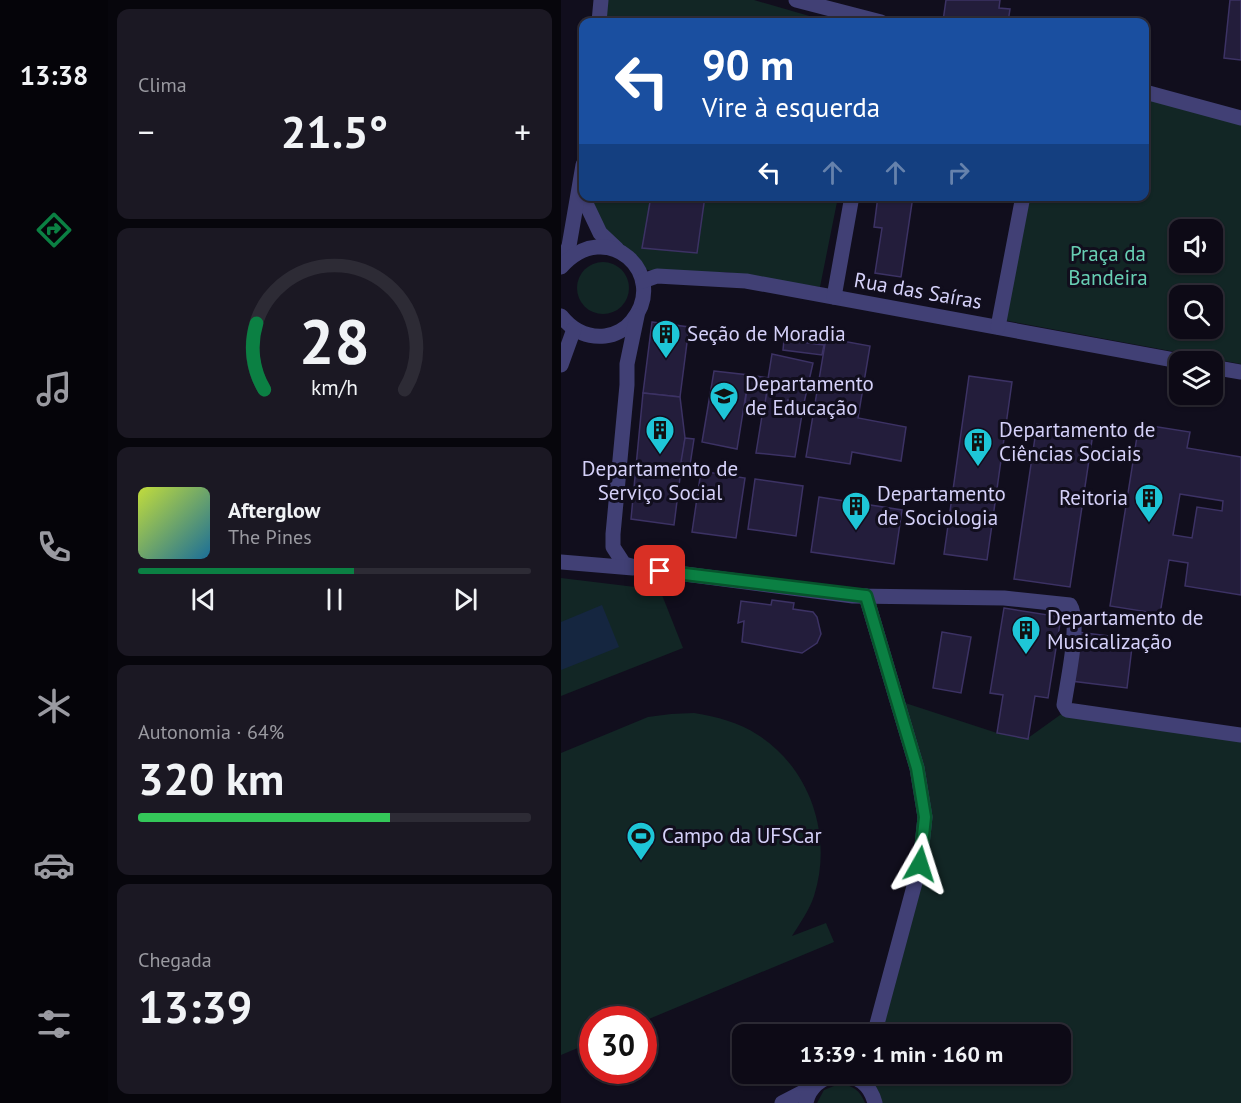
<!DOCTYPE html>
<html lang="pt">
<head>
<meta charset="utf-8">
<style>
	:root { --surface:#0d0a16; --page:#1b1823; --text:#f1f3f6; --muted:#9a9aa1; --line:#2d2b35; --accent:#0b8043 }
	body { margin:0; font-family:"PT Sans",sans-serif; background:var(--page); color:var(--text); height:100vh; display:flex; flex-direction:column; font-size:22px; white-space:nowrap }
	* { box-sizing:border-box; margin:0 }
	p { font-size:20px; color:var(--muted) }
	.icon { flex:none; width:33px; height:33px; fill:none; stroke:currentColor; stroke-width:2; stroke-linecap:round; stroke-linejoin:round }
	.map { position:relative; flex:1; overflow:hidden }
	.drawer { display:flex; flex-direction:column; gap:9px; padding:9px; background:#07060c; width:453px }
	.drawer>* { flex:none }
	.hud { position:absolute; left:18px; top:18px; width:570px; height:183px; border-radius:12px; box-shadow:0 2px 4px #0004,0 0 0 2px var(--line); background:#1a4fa0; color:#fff; overflow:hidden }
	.fabs { position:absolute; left:608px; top:219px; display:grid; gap:12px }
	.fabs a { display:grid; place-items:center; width:54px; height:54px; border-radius:12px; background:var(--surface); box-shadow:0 2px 4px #0004,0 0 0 2px var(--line); font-size:30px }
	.speed { position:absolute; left:18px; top:1006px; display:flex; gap:12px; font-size:30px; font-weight:700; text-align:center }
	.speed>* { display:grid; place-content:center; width:78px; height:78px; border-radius:50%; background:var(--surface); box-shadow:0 2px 4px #0004,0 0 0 2px var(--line); line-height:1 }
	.speed .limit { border:9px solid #d22; background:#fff; color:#111 }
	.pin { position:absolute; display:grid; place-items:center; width:51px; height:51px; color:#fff; margin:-26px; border-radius:12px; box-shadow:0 3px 9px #0006 }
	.me { position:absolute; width:66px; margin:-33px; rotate:6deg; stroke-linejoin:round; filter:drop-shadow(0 0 4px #0008) }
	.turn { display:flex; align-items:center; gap:21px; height:126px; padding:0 24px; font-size:27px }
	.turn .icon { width:78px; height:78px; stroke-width:2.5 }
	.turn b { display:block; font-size:42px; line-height:51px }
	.lanes { display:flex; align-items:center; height:57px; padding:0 24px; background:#0003; justify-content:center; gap:30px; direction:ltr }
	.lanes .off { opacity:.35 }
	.big { font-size:45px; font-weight:600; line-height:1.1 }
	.drawer .tile { flex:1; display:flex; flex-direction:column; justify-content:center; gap:9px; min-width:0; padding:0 21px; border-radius:12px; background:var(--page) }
	.drawer .dial { align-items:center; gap:0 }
	.dial svg { height:156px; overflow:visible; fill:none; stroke:var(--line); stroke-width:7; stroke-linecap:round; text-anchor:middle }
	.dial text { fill:var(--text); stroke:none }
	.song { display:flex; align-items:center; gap:18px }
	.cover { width:72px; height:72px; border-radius:9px; background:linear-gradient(135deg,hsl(70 70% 55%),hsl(200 70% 35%)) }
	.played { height:6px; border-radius:3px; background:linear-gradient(90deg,var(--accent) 55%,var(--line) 55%) }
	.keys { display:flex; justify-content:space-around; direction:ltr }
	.heat { display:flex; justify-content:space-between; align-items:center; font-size:33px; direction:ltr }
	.charge { height:9px; border-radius:4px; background:linear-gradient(90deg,#34c759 64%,var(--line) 0) }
	.trip { position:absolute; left:171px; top:1024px; width:339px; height:60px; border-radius:12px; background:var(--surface); box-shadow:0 2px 4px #0004,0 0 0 2px var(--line); font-weight:600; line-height:60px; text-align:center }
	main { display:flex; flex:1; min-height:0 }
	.tab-bar { display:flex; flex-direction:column; width:108px; justify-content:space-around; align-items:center; background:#050409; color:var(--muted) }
	.tab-bar .icon { width:42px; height:42px }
	.tab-bar .active { color:var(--accent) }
	.tab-bar b { font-size:27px; color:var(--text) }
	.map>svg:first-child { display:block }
	.green { fill:#122625; fill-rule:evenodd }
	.water { fill:#152640 }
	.building { fill:#231d3b; stroke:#3c3264; stroke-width:1.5; fill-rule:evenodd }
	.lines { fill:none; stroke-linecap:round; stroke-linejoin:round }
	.minor { stroke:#414075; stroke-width:15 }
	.route-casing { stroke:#07532c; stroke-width:15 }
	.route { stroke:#0b8043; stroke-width:10 }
	.labels { text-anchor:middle; stroke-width:6; stroke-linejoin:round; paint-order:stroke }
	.park-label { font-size:21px; fill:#67ceb3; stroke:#110e1d }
	.street-label { font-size:21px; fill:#d5d1f9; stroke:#110e1d }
	.poi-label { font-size:21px; fill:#d5d1f9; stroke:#110e1d; text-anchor:start }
</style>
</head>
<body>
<main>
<nav class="tab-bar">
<b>13:38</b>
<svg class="icon active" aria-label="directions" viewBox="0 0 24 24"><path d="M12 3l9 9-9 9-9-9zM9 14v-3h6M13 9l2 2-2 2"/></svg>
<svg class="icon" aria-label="music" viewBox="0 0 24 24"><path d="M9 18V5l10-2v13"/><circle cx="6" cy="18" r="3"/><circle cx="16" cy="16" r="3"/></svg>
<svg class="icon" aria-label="phone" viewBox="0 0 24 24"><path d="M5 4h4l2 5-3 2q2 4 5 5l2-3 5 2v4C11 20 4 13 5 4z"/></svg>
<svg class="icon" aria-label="climate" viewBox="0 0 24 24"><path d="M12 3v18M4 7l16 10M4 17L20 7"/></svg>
<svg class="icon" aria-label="car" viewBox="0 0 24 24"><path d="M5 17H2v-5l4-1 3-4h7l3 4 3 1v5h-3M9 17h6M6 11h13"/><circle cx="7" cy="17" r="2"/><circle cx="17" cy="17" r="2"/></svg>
<svg class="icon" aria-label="filters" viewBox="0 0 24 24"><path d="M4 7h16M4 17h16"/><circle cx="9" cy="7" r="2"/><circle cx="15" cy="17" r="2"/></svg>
</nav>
<section class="drawer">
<div class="tile"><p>Clima</p>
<div class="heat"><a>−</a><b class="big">21.5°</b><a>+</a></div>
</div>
<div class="tile dial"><svg viewBox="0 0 100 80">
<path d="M14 69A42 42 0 1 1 86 69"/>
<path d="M14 69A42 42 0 0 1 10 35" stroke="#0b8043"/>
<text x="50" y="56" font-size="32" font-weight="700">28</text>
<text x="50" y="72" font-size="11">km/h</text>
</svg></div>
<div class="tile">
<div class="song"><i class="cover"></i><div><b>Afterglow</b><p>The Pines</p></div></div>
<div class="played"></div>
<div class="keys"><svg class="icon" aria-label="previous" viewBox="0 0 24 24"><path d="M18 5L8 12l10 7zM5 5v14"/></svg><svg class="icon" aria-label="pause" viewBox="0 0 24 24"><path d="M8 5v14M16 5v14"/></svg><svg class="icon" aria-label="next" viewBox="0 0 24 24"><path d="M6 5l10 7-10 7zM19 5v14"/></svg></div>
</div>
<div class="tile"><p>Autonomia · 64%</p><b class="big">320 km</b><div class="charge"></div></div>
<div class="tile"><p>Chegada</p><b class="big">13:39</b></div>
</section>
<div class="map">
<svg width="680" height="1103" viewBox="0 0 680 1103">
	<rect width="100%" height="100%" fill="#110e1d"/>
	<g class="green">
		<path d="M44,0H193L269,22H42Z"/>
		<path d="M584,99L680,124V364L442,320L468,197L584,196ZM618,230H651V262H618ZM618,296H651V328H618Z"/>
		<path d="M24,196L277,197L259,287L165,272H97L83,269L54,253Z"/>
		<circle cx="42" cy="288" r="26"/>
		<path d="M0,578L99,590L122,648L0,696Z"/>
		<path d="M335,700L436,733L467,738L506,710L680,735V1103H319L312,1096L308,1074H500V1035H313L364,817Z"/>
		<path d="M133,713C156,717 178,722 197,735C250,769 272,837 253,896C248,911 239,923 231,936L265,923L273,942L83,1021L32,1020L31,1042L0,1055V753L87,717L110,714Z"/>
		<path d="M278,1084C291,1085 299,1090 304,1103H256L263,1090Z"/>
	</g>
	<path class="water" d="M41,605L58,647L0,670V622Z"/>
	<g class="building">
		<path d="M385,0H439L438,8L449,9L447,22L382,21Z"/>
		<path d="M669,0H680V60L663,58Z"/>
		<path d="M90,196H144L136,253L81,248Z"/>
		<path d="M317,196H352L340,277L314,273L321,228L313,227Z"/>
		<path d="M91,322L128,327L119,397L82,393Z"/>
		<path d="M265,338L309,346L297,418L345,427L340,461L291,452L289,464L245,457Z"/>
		<path d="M223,340L263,345L261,355L222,350Z"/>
		<path d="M211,354L252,363L243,403L227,400V406L242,408L234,457L195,453Z"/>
		<path d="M153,371L188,375L176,449L141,442Z"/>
		<path d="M188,375L208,378L204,403H184Z"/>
		<path d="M408,376L451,382L426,560L383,554Z"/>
		<path d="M82,393L119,397L124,438L113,525L70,519Z"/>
		<path d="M476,424L532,433L509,587L453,579Z"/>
		<path d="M578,424L629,432L626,448L680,457V595L624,586L627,563L608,560L599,614L549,606ZM619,494L662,501L661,511L636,507L631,538L612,535Z"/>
		<path d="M124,438L133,439L129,465L120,462Z"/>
		<path d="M140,471L184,478L175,538L131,532Z"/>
		<path d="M194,479L242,486L235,536L187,529Z"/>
		<path d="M258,497L341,510L333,564L250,552Z"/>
		<path d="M211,600L233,603L232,609L252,612L256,617L260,634L256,643L241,653L181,642L183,621L177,623L180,601L210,605Z"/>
		<path d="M443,608L500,617L487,698L474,696L467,739L436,733L442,695L429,693Z"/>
		<path d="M381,632L410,637L400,693L372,688Z"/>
		<path d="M516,632L572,639L566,688L510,681Z"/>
	</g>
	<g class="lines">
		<g class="minor">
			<path d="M235,0L320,22"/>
			<path d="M38,22L40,0"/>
			<path d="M584,92L680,118"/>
			<path d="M19,191L39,233L56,249"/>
			<path d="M1,262L8,246L22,165"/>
			<path d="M0,267C46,215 109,275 71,321C65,329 54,335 44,336C25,338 11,330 0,316"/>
			<path d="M82,281L96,276L185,281L624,362"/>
			<path d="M273,297L291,196"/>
			<path d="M76,316L66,364V385L52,534V547L63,564L78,568L292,596L443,598L509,605C520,622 506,683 503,705L506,710L680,735"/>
			<path d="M437,327L462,196"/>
			<path d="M0,365L13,329"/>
			<path d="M651,367L680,372"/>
			<path d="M0,562L72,568"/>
			<path d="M305,596L356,768L364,817L359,864L313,1035"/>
			<path d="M278,1074C297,1076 309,1084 314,1103"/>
			<path d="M221,1103L252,1087"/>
			<path d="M245,1103C248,1086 261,1078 276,1074"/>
		</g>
	</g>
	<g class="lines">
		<g class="route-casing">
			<path id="route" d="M99,571L305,596L356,768L364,817L359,864"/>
		</g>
		<use href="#route" class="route"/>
	</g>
	<defs>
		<g id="building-pin" transform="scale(1.5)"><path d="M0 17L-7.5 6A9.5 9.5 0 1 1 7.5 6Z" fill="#1ec6d7" stroke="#110e1d"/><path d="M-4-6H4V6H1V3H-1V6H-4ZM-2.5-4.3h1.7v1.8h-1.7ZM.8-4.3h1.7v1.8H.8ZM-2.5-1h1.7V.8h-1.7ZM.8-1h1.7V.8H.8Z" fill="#111"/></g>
		<g id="university-pin" transform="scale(1.5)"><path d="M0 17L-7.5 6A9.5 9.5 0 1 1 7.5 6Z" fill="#1ec6d7" stroke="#110e1d"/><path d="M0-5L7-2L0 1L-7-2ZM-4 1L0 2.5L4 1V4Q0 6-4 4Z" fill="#111"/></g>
		<g id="stadium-pin" transform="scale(1.5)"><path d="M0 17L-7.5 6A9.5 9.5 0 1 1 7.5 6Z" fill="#1ec6d7" stroke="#110e1d"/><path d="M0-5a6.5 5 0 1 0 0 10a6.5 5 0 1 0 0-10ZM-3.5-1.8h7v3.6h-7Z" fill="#111"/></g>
	</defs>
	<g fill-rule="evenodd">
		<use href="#building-pin" x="105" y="334"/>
		<use href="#university-pin" x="163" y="396"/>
		<use href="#building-pin" x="99" y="430"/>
		<use href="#building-pin" x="417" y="442"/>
		<use href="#building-pin" x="588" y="498"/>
		<use href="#building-pin" x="295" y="506"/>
		<use href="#building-pin" x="465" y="630"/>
		<use href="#stadium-pin" x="80" y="836"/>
	</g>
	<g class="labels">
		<g class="park-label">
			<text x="547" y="261">Praça da<tspan x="547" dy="24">Bandeira</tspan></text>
		</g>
		<g class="street-label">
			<text transform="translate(357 291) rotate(10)" y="7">Rua das Saíras</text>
		</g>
		<g class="poi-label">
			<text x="126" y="341">Seção de Moradia</text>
			<text x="184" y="391">Departamento<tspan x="184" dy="24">de Educação</tspan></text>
			<text x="438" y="437">Departamento de<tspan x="438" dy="24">Ciências Sociais</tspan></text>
			<text x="99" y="476" text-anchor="middle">Departamento de<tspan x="99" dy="24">Serviço Social</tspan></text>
			<text x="316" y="501">Departamento<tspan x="316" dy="24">de Sociologia</tspan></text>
			<text x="567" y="505" text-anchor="end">Reitoria</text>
			<text x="486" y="625">Departamento de<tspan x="486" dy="24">Musicalização</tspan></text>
			<text x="101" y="843">Campo da UFSCar</text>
		</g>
	</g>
</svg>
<div class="fabs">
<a><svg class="icon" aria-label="sound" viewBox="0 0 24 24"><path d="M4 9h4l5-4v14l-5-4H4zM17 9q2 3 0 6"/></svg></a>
<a><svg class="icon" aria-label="search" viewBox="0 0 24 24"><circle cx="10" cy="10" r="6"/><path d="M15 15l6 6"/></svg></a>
<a><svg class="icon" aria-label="layers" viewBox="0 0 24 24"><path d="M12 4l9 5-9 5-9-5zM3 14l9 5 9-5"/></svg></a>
</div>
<div class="speed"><div class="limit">30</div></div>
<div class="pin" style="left:99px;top:571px;background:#d93025"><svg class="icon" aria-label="arrive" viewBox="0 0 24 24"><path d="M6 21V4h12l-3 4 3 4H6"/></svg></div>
<svg class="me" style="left:359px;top:864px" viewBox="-20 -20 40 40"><path d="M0-17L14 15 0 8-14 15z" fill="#0b8043" stroke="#fff" stroke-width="4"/></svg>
<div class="trip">13:39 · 1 min · 160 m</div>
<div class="hud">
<div class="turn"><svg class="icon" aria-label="left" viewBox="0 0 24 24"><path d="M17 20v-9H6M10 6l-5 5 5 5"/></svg><div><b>90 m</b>Vire à esquerda</div></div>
<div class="lanes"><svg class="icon" aria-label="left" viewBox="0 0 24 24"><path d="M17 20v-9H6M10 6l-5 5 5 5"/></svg><svg class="icon off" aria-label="ahead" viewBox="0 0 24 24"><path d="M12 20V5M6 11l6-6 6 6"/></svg><svg class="icon off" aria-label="ahead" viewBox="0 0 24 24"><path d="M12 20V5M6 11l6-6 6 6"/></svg><svg class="icon off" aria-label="right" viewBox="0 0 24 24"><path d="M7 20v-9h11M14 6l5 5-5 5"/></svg></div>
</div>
</div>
</main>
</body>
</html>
